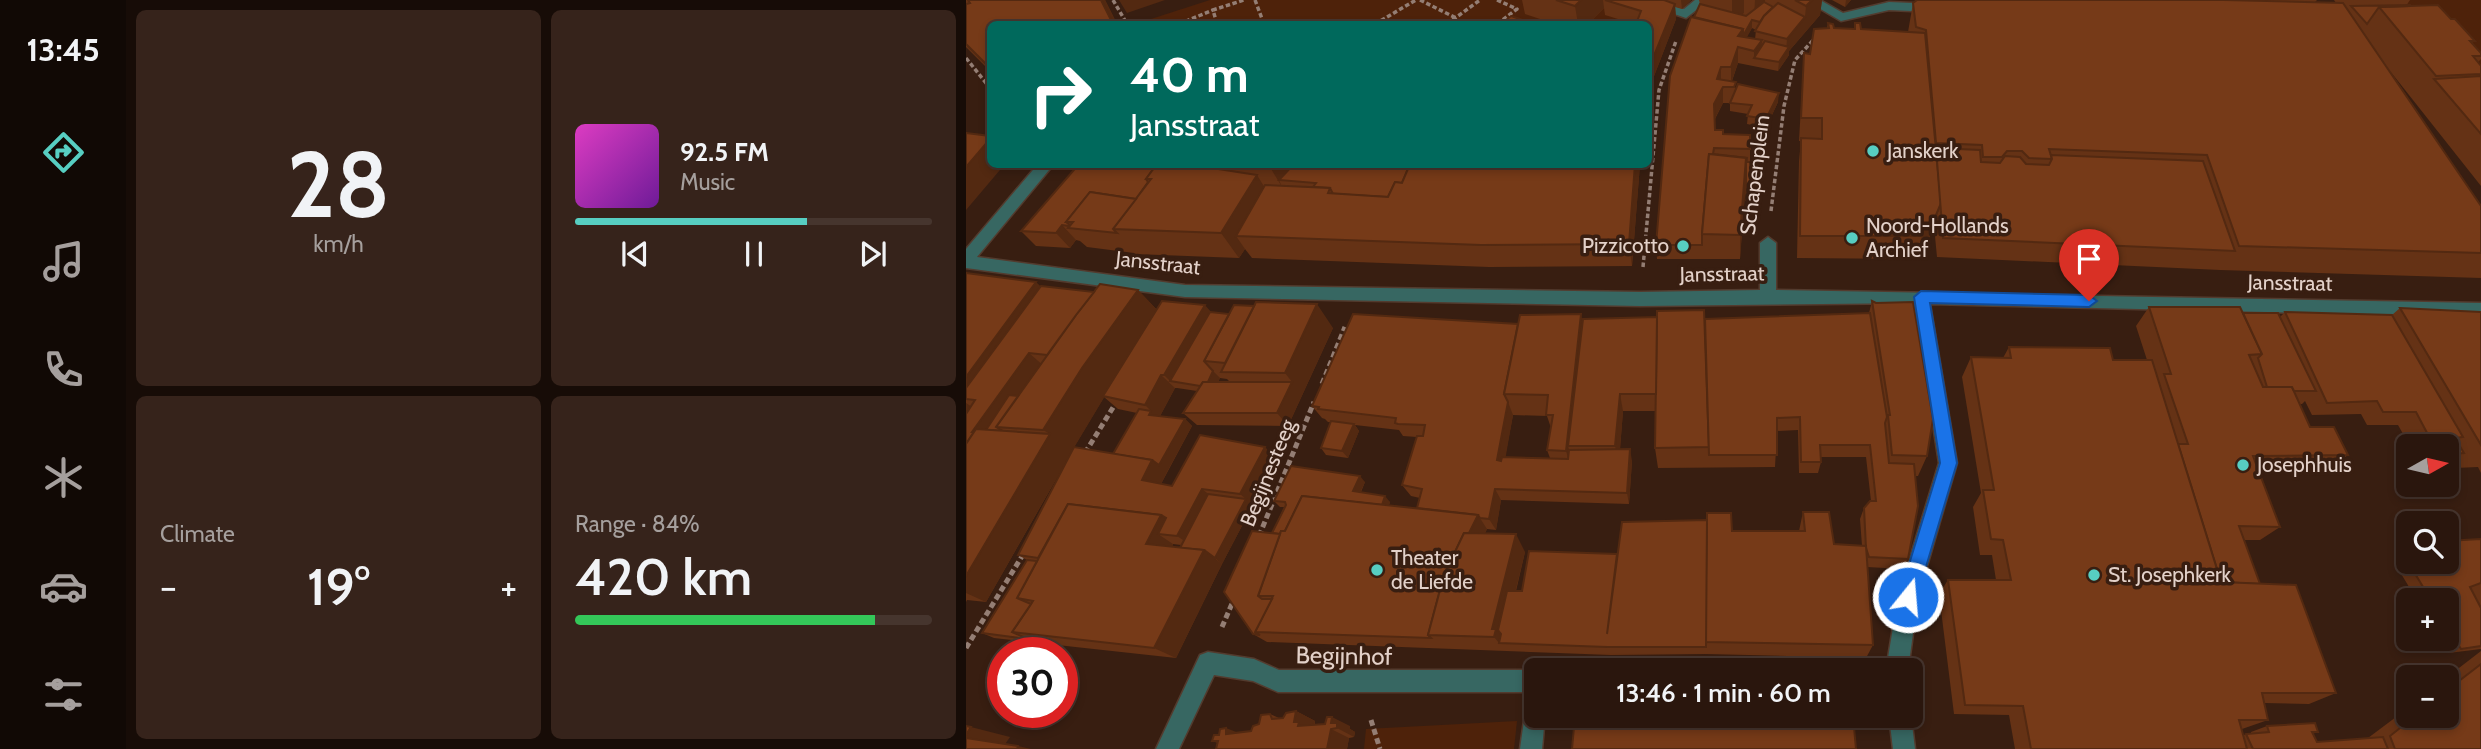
<!DOCTYPE html>
<html lang="en">
<head>
<meta charset="utf-8">
<style>
	:root { --surface:#2a160d; --page:#36231b; --text:#f1f3f6; --muted:#a59f9d; --line:#46352e; --accent:#57cec2 }
	body { margin:0; font-family:Cabin,sans-serif; background:var(--page); color:var(--text); height:100vh; display:flex; flex-direction:column; font-size:26px; white-space:nowrap }
	* { box-sizing:border-box; margin:0 }
	p { font-size:23px; color:var(--muted) }
	.icon { flex:none; width:38px; height:38px; fill:none; stroke:currentColor; stroke-width:2; stroke-linecap:round; stroke-linejoin:round }
	.map { position:relative; flex:1; overflow:hidden }
	.side { display:flex; flex-direction:column; gap:10px; padding:10px; background:#170c07; width:840px }
	.side>* { flex:none }
	.guide { position:absolute; left:21px; top:21px; width:665px; height:147px; border-radius:10px; box-shadow:0 4px 10px #0003,0 0 0 2px var(--line); background:#00695c; color:#fff; overflow:hidden }
	.needle { width:46px; rotate:82deg }
	.tools { position:absolute; left:1430px; top:434px; display:grid; gap:14px }
	.tools a { display:grid; place-items:center; width:63px; height:63px; border-radius:10px; background:var(--surface); box-shadow:0 4px 10px #0003,0 0 0 2px var(--line); font-size:35px }
	.speed { position:absolute; left:21px; top:637px; display:flex; gap:14px; font-size:35px; font-weight:700; text-align:center }
	.speed>* { display:grid; place-content:center; width:91px; height:91px; border-radius:50%; background:var(--surface); box-shadow:0 4px 10px #0003,0 0 0 2px var(--line); line-height:1 }
	.speed .limit { border:10px solid #d22; background:#fff; color:#111 }
	.pin { position:absolute; display:grid; place-items:center; width:60px; height:60px; color:#fff; margin:-72px -30px; border-radius:50% 50% 50% 0; rotate:-45deg; box-shadow:0 0 7px #0007 }
	.pin .icon { rotate:45deg }
	.me { position:absolute; width:77px; margin:-38px; rotate:17deg; stroke-linejoin:round; filter:drop-shadow(0 0 5px #0008) }
	.turn { display:flex; align-items:center; gap:24px; height:147px; padding:0 28px; font-size:32px }
	.turn .icon { width:91px; height:91px; stroke-width:2.5 }
	.turn b { display:block; font-size:49px; line-height:60px }
	.big { font-size:52px; font-weight:600; line-height:1.1 }
	.side .widget { flex:1; display:flex; flex-direction:column; justify-content:center; gap:10px; min-width:0; padding:0 24px; border-radius:10px; background:var(--page) }
	.side .dial { align-items:center; gap:0 }
	.dial b { font-size:91px; line-height:1 }
	.song { display:flex; align-items:center; gap:21px }
	.cover { width:84px; height:84px; border-radius:10px; background:linear-gradient(135deg,hsl(310 70% 55%),hsl(280 70% 35%)) }
	.played { height:7px; border-radius:4px; background:linear-gradient(90deg,var(--accent) 65%,var(--line) 65%) }
	.keys { display:flex; justify-content:space-around; direction:ltr }
	.heat { display:flex; justify-content:space-between; align-items:center; font-size:38px; direction:ltr }
	.charge { height:10px; border-radius:5px; background:linear-gradient(90deg,#34c759 84%,var(--line) 0) }
	.side .tiles { flex:1; display:grid; gap:10px; grid-template-columns:repeat(2,1fr) }
	.trip { position:absolute; left:558px; top:658px; width:399px; height:70px; border-radius:10px; background:var(--surface); box-shadow:0 4px 10px #0003,0 0 0 2px var(--line); font-weight:600; line-height:70px; text-align:center }
	main { display:flex; flex:1; min-height:0 }
	.dock { display:flex; flex-direction:column; width:126px; justify-content:space-around; align-items:center; background:#110905; color:var(--muted) }
	.dock .icon { width:49px; height:49px }
	.dock .on { color:var(--accent) }
	.dock b { font-size:32px; color:var(--text) }
	.map>svg:first-child { display:block }
	.green { fill:#4e220a }
	.lines { fill:none; stroke-linecap:round; stroke-linejoin:round }
	.minor-casing { stroke:#533b2e; stroke-width:3 }
	.path-far1 { stroke:#947e74; stroke-width:3.5; stroke-dasharray:4.5 2.5; stroke-linecap:butt }
	.path { stroke:#947e74; stroke-width:5; stroke-dasharray:6 3.5; stroke-linecap:butt }
	.minor { fill:#376762; fill-rule:evenodd }
	.wall { fill:#653215; fill-rule:evenodd }
	.shaded-wall { fill:#532911 }
	.building { fill:#763a18; stroke:#532911; stroke-width:2 }
	.route { fill:#1a73e8; stroke:#114b97; stroke-width:2 }
	.poi-dot { fill:#57cec2; stroke:#381e11; stroke-width:2.5 }
	.labels { text-anchor:middle; stroke-width:7; stroke-linejoin:round; paint-order:stroke }
	.poi-label { font-size:21px; fill:#e3d1c9; stroke:#381e11; text-anchor:start }
	.street-label { font-size:21px; fill:#e3d1c9; stroke:#381e11 }
	.near-street-label { font-size:24px; fill:#e3d1c9; stroke:#381e11 }
</style>
</head>
<body>
<main>
<nav class="dock">
<b>13:45</b>
<svg class="icon on" aria-label="directions" viewBox="0 0 24 24"><path d="M12 3l9 9-9 9-9-9zM9 14v-3h6M13 9l2 2-2 2"/></svg>
<svg class="icon" aria-label="music" viewBox="0 0 24 24"><path d="M9 18V5l10-2v13"/><circle cx="6" cy="18" r="3"/><circle cx="16" cy="16" r="3"/></svg>
<svg class="icon" aria-label="phone" viewBox="0 0 24 24"><path d="M5 4h4l2 5-3 2q2 4 5 5l2-3 5 2v4C11 20 4 13 5 4z"/></svg>
<svg class="icon" aria-label="climate" viewBox="0 0 24 24"><path d="M12 3v18M4 7l16 10M4 17L20 7"/></svg>
<svg class="icon" aria-label="car" viewBox="0 0 24 24"><path d="M5 17H2v-5l4-1 3-4h7l3 4 3 1v5h-3M9 17h6M6 11h13"/><circle cx="7" cy="17" r="2"/><circle cx="17" cy="17" r="2"/></svg>
<svg class="icon" aria-label="filters" viewBox="0 0 24 24"><path d="M4 7h16M4 17h16"/><circle cx="9" cy="7" r="2"/><circle cx="15" cy="17" r="2"/></svg>
</nav>
<section class="side">
<div class="tiles">
<div class="widget dial"><b>28</b><p>km/h</p></div>
<div class="widget">
<div class="song"><i class="cover"></i><div><b>92.5 FM</b><p>Music</p></div></div>
<div class="played"></div>
<div class="keys"><svg class="icon" aria-label="previous" viewBox="0 0 24 24"><path d="M18 5L8 12l10 7zM5 5v14"/></svg><svg class="icon" aria-label="pause" viewBox="0 0 24 24"><path d="M8 5v14M16 5v14"/></svg><svg class="icon" aria-label="next" viewBox="0 0 24 24"><path d="M6 5l10 7-10 7zM19 5v14"/></svg></div>
</div>
<div class="widget"><p>Climate</p>
<div class="heat"><a>−</a><b class="big">19°</b><a>+</a></div>
</div>
<div class="widget"><p>Range · 84%</p><b class="big">420 km</b><div class="charge"></div></div>
</div>
</section>
<div class="map">
<svg width="1515" height="749" viewBox="0 0 1515 749">
	<rect width="100%" height="100%" fill="#381e11"/>
	<g class="green">
		<path d="M244,0H663L682,24H186L185,19Z"/>
		<path d="M1428,0H1515V94Z"/>
		<path d="M551,721L548,749H398L400,729Z"/>
	</g>
	<g class="lines">
		<g class="minor-casing">
			<g id="minor">
				<path d="M667,0H686L718,9L729,0H743L720,18Z"/>
				<path d="M839,0H854L877,13L923,2L969,4L975,8L969,12L923,10L875,21Z"/>
				<path d="M72,164H88L11,257L219,285L674,292L794,290V243L802,237L810,243V290L1515,303V317L964,304L991,463L952,597L942,670H920L932,597L973,463L948,303L674,306L219,297L0,268V249Z"/>
				<path d="M242,652L288,659L313,670H570V716H579L576,749H554L562,692H312L287,681L248,675L213,749H190L234,655Z"/>
				<path d="M923,716H945L949,749H927Z"/>
			</g>
		</g>
		<g class="path-far1">
			<path d="M147,0L161,24"/>
			<path d="M289,0L298,24"/>
			<path d="M454,0L490,18"/>
			<path d="M531,0L551,9L531,24"/>
			<path d="M213,24L247,10"/>
			<path d="M251,24L247,10L278,0"/>
			<path d="M409,24L450,0"/>
			<path d="M481,24L514,0"/>
			<path d="M0,58L24,88"/>
			<path d="M805,211L818,106L829,60L850,37"/>
			<path d="M677,267L693,90L710,41"/>
		</g>
		<g class="path">
			<path d="M356,384L379,327"/>
			<path d="M119,453L151,401"/>
			<path d="M293,536L348,402"/>
			<path d="M256,627L268,599"/>
			<path d="M0,648L58,553"/>
			<path d="M405,720L414,749"/>
		</g>
		<use href="#minor" class="minor"/>
	</g>
	<g class="wall">
		<path d="M0,0H139L151,24H24V71L0,47Z"/>
		<path d="M556,0H725L716,9L709,7L710,19L685,84H682V24H668L639,15L638,8L623,23L635,24H589L559,14Z"/>
		<path d="M733,0H856L854,15L823,51V55L812,71L772,63L766,81L770,89L812,102L800,128L781,124L782,114L764,111V103H757L749,119V130L784,149V162H795L793,209L780,208V170L774,259H691L690,245L728,17L734,4ZM786,28L790,30L789,39L780,38Z"/>
		<path d="M866,0H885L879,7Z"/>
		<path d="M951,0H1351L1349,2L1370,3L1368,0H1444L1440,6L1485,19L1509,41L1506,43L1515,53V59L1512,62L1515,66V186L1424,71L1515,206V278L1254,270L971,257L968,226L962,242L953,247L949,259L831,258L833,161L835,141H833L838,53L844,54L861,28L862,23L868,28L942,32L947,3Z"/>
		<path d="M113,164H674L666,266L523,267L286,258L279,249L273,258L169,254L168,253L121,247L114,241L110,240L104,248L70,246L55,231Z"/>
		<path d="M0,273L75,287L128,292L172,290L191,310L245,313L367,328L322,426L231,425L217,413L231,391L211,388H209L194,416L219,419L226,426L195,484L206,486L311,459L256,564L210,658L28,638L16,633L61,560L52,555L108,448L20,602L1,600L0,602ZM254,378L261,379L264,382H252ZM138,397L152,409L171,413L147,454L108,447ZM207,544L215,545L214,548L206,547Z"/>
		<path d="M906,301L961,456L952,476H949L942,559L937,569L901,567L907,645L900,658L740,654L645,655L301,642L287,634L258,592L306,533L318,507H314L308,501L399,482L395,492L424,502L423,505L451,508L454,498L445,496L436,485L451,437L437,436L433,430L389,425L393,431L382,458L360,455L355,448L365,422H362L359,419L356,418L346,406L552,324L617,321L739,319L903,313ZM657,411H689V448L692,468L809,467L811,431L832,430L833,473H852L855,462V457H900L905,501L898,508L894,519L896,546L868,544L837,512L833,531H766L651,554L556,591H550L559,552L519,533L521,529L530,530L535,500L663,504L666,461L654,449ZM547,415L581,416L585,428L581,450L584,458L539,457Z"/>
		<path d="M1183,307L1277,313L1314,317L1319,312L1426,315L1434,308L1515,312V473L1512,467L1489,468L1485,461L1480,464V446H1444L1432,425H1401L1395,414L1346,415L1339,401L1336,404H1334L1344,427L1382,455L1361,470L1293,472L1314,527L1294,540H1278L1294,584L1370,693L1343,704L1298,703L1302,720L1276,729L1277,735L1285,733V732L1301,726L1352,732L1346,734L1351,742L1402,738L1442,708V716H1480V678L1515,651V749H1049L1043,715L988,714L973,594L982,580H1030L1026,555H1014L1007,507L1015,493L996,377L1005,357L1037,358L1043,347L1147,360H1181L1170,326Z"/>
		<path d="M1515,539V649L1483,653L1474,639H1480V600H1451L1434,572L1445,567L1477,564L1475,562H1480V541Z"/>
		<path d="M330,711L349,721V725L384,726V729L389,732L388,737L383,738L381,749H250L252,743L246,741L273,733L285,731L304,714L313,718H317Z"/>
	</g>
	<g class="shaded-wall">
		<path d="M135,0H139L151,24H147Z"/>
		<path d="M153,0H199L161,13Z"/>
		<path d="M615,0H637L638,8L622,24H612L609,6Z"/>
		<path d="M715,0H725L716,9Z"/>
		<path d="M766,0H778V13L766,21Z"/>
		<path d="M789,0H799L798,11L788,18Z"/>
		<path d="M846,0H856L854,15L823,51V55L812,71L813,62L820,52L821,39L839,17L840,6Z"/>
		<path d="M880,0H885L879,7Z"/>
		<path d="M709,4L710,19L685,84L683,68Z"/>
		<path d="M554,19L556,24H548Z"/>
		<path d="M786,20V28L775,48L772,47V63L765,83V67L772,36L777,29Z"/>
		<path d="M796,40L795,56L788,58V67V51Z"/>
		<path d="M755,67V83L751,79Z"/>
		<path d="M757,87V103L748,120V104Z"/>
		<path d="M813,93L812,102L800,128V119Z"/>
		<path d="M24,139V164H39L0,210V167Z"/>
		<path d="M780,158V184L774,259V235Z"/>
		<path d="M302,164H332L313,180L316,187Z"/>
		<path d="M669,164H674L666,266L663,244Z"/>
		<path d="M291,175L307,201L270,236L279,249L273,258L255,233Z"/>
		<path d="M975,203L962,242L953,247L956,236L951,229Z"/>
		<path d="M96,225L110,240L104,248L90,233Z"/>
		<path d="M70,282L90,301L0,399V377Z"/>
		<path d="M172,290L195,314L142,391L106,451L20,602L0,593V576L84,434L77,430L116,368Z"/>
		<path d="M351,304L367,328L322,426L311,413L326,382L319,373Z"/>
		<path d="M239,305L251,319L204,381L198,375Z"/>
		<path d="M615,314L620,337L602,446L607,462L606,471L600,451Z"/>
		<path d="M63,353L79,367L30,427L34,445L6,432Z"/>
		<path d="M247,371L254,378L246,394L239,387Z"/>
		<path d="M195,375L209,388L191,422L183,415L185,411L179,405Z"/>
		<path d="M654,394L657,411L653,461L649,446Z"/>
		<path d="M542,402L547,415L537,472L531,460Z"/>
		<path d="M0,403L12,411L7,418L0,413Z"/>
		<path d="M219,419L226,426L201,472L191,492L176,480L186,460Z"/>
		<path d="M388,424L393,431L382,458L376,451Z"/>
		<path d="M299,447L311,459L256,564L249,558L280,499L274,494Z"/>
		<path d="M664,449L666,461L663,504L661,493Z"/>
		<path d="M394,476L399,482L392,497L387,491Z"/>
		<path d="M236,489L250,500L226,546L211,536L192,534L207,544L200,557L180,544L195,515Z"/>
		<path d="M529,489L535,500L530,530L523,519Z"/>
		<path d="M419,496L424,502L418,519L413,513Z"/>
		<path d="M512,515L521,529L491,591L481,578Z"/>
		<path d="M550,534L559,552L538,638L533,643L528,637L526,629Z"/>
		<path d="M238,550L256,564L210,658L188,648Z"/>
		<path d="M330,711L349,721L348,729L332,726L328,722Z"/>
		<path d="M366,717L384,726V729L389,732L388,737L371,728L365,723Z"/>
		<path d="M5,727L44,737L37,747L0,738V735Z"/>
		<path d="M260,728L283,737L260,734Z"/>
		<path d="M365,729L383,738L381,749H361Z"/>
		<path d="M52,746L65,749H51Z"/>
	</g>
	<g class="building">
		<path d="M2,0H135L147,24H24V68L0,44V4L4,3Z"/>
		<path d="M590,0H615L609,6Z"/>
		<path d="M639,0H698L709,4L683,68H682V24H670L675,11Z"/>
		<path d="M829,0H846L840,6Z"/>
		<path d="M951,0H1258L1377,3L1515,206V253L1273,246L1241,155L1083,149L1086,159L1063,158L1056,151H1041L1036,157H1017L1016,145L970,143L960,30L950,27L947,3Z"/>
		<path d="M798,2L807,7L798,16L794,22L786,20L777,36V29L728,17L734,4L780,16Z"/>
		<path d="M812,3L839,17L821,39L789,31L798,16Z"/>
		<path d="M1472,5L1485,19H1489L1509,41H1504L1515,53V56H1507L1515,66V74L1470,76L1413,7Z"/>
		<path d="M1385,6L1444,5V6L1413,7L1401,24Z"/>
		<path d="M545,16L554,19L548,24H535Z"/>
		<path d="M725,17L777,29L772,36L796,40L788,51L772,47L765,67H755L751,79L770,82L768,87H757L748,104L749,130H757V134L784,135V149L748,148L747,154L781,158L780,169V158L743,154L736,234V245H690L704,76Z"/>
		<path d="M617,22L635,24H616Z"/>
		<path d="M862,23L867,24L868,28L889,29V23H894L895,29L959,33L975,203L968,220L951,229L956,236H834L835,138L856,139V118H835L838,53L844,54L848,29L863,28Z"/>
		<path d="M799,41L823,47L813,62L788,58Z"/>
		<path d="M1515,76V134L1468,79Z"/>
		<path d="M772,84L813,93L800,119L781,116L786,105L764,103Z"/>
		<path d="M0,133L24,136V139L0,167Z"/>
		<path d="M970,148L1014,150L1015,162L1034,163L1039,156L1054,157L1060,164L1083,165L1086,159L1085,155L1237,161L1269,251L977,238Z"/>
		<path d="M743,154L780,158L774,235L736,234Z"/>
		<path d="M780,162H795L794,201L780,200Z"/>
		<path d="M113,164H191L180,179L182,182L170,199L124,192L100,222L104,225L103,226L96,225L90,233L55,231Z"/>
		<path d="M191,164H220L291,175L255,233L147,229L185,179H180Z"/>
		<path d="M328,164H444L436,183L429,182L422,197L367,194L364,188L347,187L350,183L313,180Z"/>
		<path d="M444,164H669L663,244L515,245L270,236L299,185L364,188L362,193L422,197L429,182L436,183Z"/>
		<path d="M124,192L170,199L147,229L151,233L102,228L107,222H100Z"/>
		<path d="M0,273L70,282L0,377Z"/>
		<path d="M134,284L172,290L116,368L77,430L30,427L110,315Z"/>
		<path d="M75,286L128,292L110,315L81,355L63,353L6,432H8L0,444V414L9,400L0,399V388Z"/>
		<path d="M196,301L239,305L198,375H195L179,405L137,396Z"/>
		<path d="M906,301L910,303L947,302L967,419L961,456L926,455L922,415H924Z"/>
		<path d="M290,302L351,304L319,373L255,372Z"/>
		<path d="M268,305L288,306L259,363L238,361Z"/>
		<path d="M1183,307H1274L1296,354L1283,355L1297,387H1326L1344,427H1368L1382,455L1287,456L1314,527L1273,526L1294,584L1255,582L1212,444H1222L1198,374H1205Z"/>
		<path d="M1434,308L1515,312V445Z"/>
		<path d="M738,310L743,447L689,448L691,311Z"/>
		<path d="M244,312L263,314L238,361L247,371L242,382H237L234,386L204,381Z"/>
		<path d="M1319,312L1426,315L1497,437L1489,438L1498,453L1480,454V446H1468L1450,412H1417L1411,401L1361,403Z"/>
		<path d="M904,313L921,417L919,423L923,463L948,464L952,506L942,559L903,557L900,548L898,508L904,501H910L904,445H854L855,462H835L834,417L811,418V455H743L739,319Z"/>
		<path d="M1277,313H1312L1350,391H1328L1326,387H1301L1292,358L1296,354Z"/>
		<path d="M387,314L552,324L538,394L542,402L531,460L535,461L536,457L602,459L603,450L664,449L661,493L529,489L523,519L514,518L512,515L451,508L456,489L436,485L451,436H457L459,425L432,424L429,423L430,418L352,409L353,407L346,406Z"/>
		<path d="M615,314L600,451L581,450L587,415H580L582,395L538,394L554,315Z"/>
		<path d="M691,317L690,394H654L649,446H602L617,319Z"/>
		<path d="M1043,347L1144,348L1147,360H1186L1255,582L1330,585L1370,693H1296L1302,720H1273L1281,749H1065L1057,706L999,705L982,580H1045L1037,540L1025,539L1017,490H1028L1005,357L1045,358Z"/>
		<path d="M237,382H326L311,413H217Z"/>
		<path d="M43,395L52,396L30,427L37,431L20,430Z"/>
		<path d="M173,409L185,411L183,415L219,419L193,465L186,460L147,454Z"/>
		<path d="M365,421L388,424L376,451L355,448Z"/>
		<path d="M10,429L84,434L0,576V444Z"/>
		<path d="M234,435L299,447L274,494L236,489L211,536L192,534L200,518L195,515L102,504L72,558L52,555L108,447L186,460L176,480L206,486Z"/>
		<path d="M325,466L394,476L387,491L419,496L416,505L336,496L319,531H315L314,534L306,533L320,505L319,502L308,501Z"/>
		<path d="M242,494L280,499L249,558L238,550L214,548Z"/>
		<path d="M336,496L512,515L503,533H498L478,575L462,635L465,638L289,632L307,596H292L315,531H319Z"/>
		<path d="M102,504L195,515L180,544L238,550L188,648L46,632L67,601L51,598Z"/>
		<path d="M837,512H863L868,544L900,546L907,645L739,642L741,513H765L766,531H839Z"/>
		<path d="M741,520L740,647H641L533,643L535,634L532,630L541,591H556L563,551L651,554L641,634L656,522Z"/>
		<path d="M286,531L314,534L292,596L296,599H306L289,632L294,635L287,634L258,592Z"/>
		<path d="M498,533L550,534L526,629H530L528,637L462,635L478,575Z"/>
		<path d="M1515,539V583L1504,587L1515,608V646L1495,649L1480,625V600H1465L1445,567L1490,563L1480,546V541Z"/>
		<path d="M61,560L71,561L51,598L65,604L46,632L62,639L16,633Z"/>
		<path d="M1515,664V749H1429L1424,736L1449,716H1480V691Z"/>
		<path d="M330,711L328,722H333L332,726L359,724L361,717H366L365,723H371V728L365,729L361,749H250L252,741H246L248,735H253L254,729L260,728V734L285,731L287,726L293,724L295,715L304,714L306,719L317,718L320,713Z"/>
		<path d="M609,716H887L890,749H606Z"/>
		<path d="M1349,723L1352,732H1346L1351,742L1417,737L1422,749H1287L1280,734L1303,732L1301,726Z"/>
		<path d="M0,726L5,727L0,735Z"/>
		<path d="M0,738L52,746L51,749H0Z"/>
	</g>
	<path class="route" d="M955,291L1123,295L1131,301L1123,307L964,303L991,463L951,597L948,603L942,606L935,603L933,597L974,463L948,297Z"/>
	<g class="poi-dot">
		<circle cx="907" cy="151" r="7"/>
		<circle cx="886" cy="238" r="7"/>
		<circle cx="717" cy="246" r="7"/>
		<circle cx="1277" cy="465" r="7"/>
		<circle cx="411" cy="570" r="7"/>
		<circle cx="1128" cy="575" r="7"/>
	</g>
	<g class="labels">
		<g class="poi-label">
			<text x="921" y="158">Janskerk</text>
			<text x="900" y="233">Noord-Hollands<tspan x="900" dy="24">Archief</tspan></text>
			<text x="703" y="253" text-anchor="end">Pizzicotto</text>
			<text x="1291" y="472">Josephhuis</text>
			<text x="425" y="565">Theater<tspan x="425" dy="24">de Liefde</tspan></text>
			<text x="1142" y="582">St. Josephkerk</text>
		</g>
		<g class="street-label">
			<text transform="translate(789 175) rotate(-83)" y="7">Schapenplein</text>
			<text transform="translate(192 263) rotate(6)" y="7">Jansstraat</text>
			<text transform="translate(756 274) rotate(-1)" y="7">Jansstraat</text>
			<text transform="translate(1324 283) rotate(1)" y="7">Jansstraat</text>
			<text transform="translate(302 473) rotate(-68)" y="7">Begijnesteeg</text>
		</g>
		<g class="near-street-label">
			<text transform="translate(378 656) rotate(1)" y="8">Begijnhof</text>
		</g>
	</g>
</svg>
<div class="tools">
<a><svg class="needle" viewBox="-14 -14 28 28"><path d="M0-13l5 13h-10z" fill="#e53935"/><path d="M0 13l5-13h-10z" fill="#a59f9d"/></svg></a>
<a><svg class="icon" aria-label="search" viewBox="0 0 24 24"><circle cx="10" cy="10" r="6"/><path d="M15 15l6 6"/></svg></a>
<a>+</a>
<a>−</a>
</div>
<div class="speed"><div class="limit">30</div></div>
<div class="pin" style="left:1123px;top:301px;background:#d93025"><svg class="icon" aria-label="arrive" viewBox="0 0 24 24"><path d="M6 21V4h12l-3 4 3 4H6"/></svg></div>
<svg class="me" style="left:942px;top:597px" viewBox="-20 -20 40 40"><circle r="17" fill="#1a73e8" stroke="#fff" stroke-width="3"/><path d="M0-11L8 9 0 5-8 9z" fill="#fff"/></svg>
<div class="trip">13:46 · 1 min · 60 m</div>
<div class="guide">
<div class="turn"><svg class="icon" aria-label="right" viewBox="0 0 24 24"><path d="M7 20v-9h11M14 6l5 5-5 5"/></svg><div><b>40 m</b>Jansstraat</div></div>
</div>
</div>
</main>
</body>
</html>
